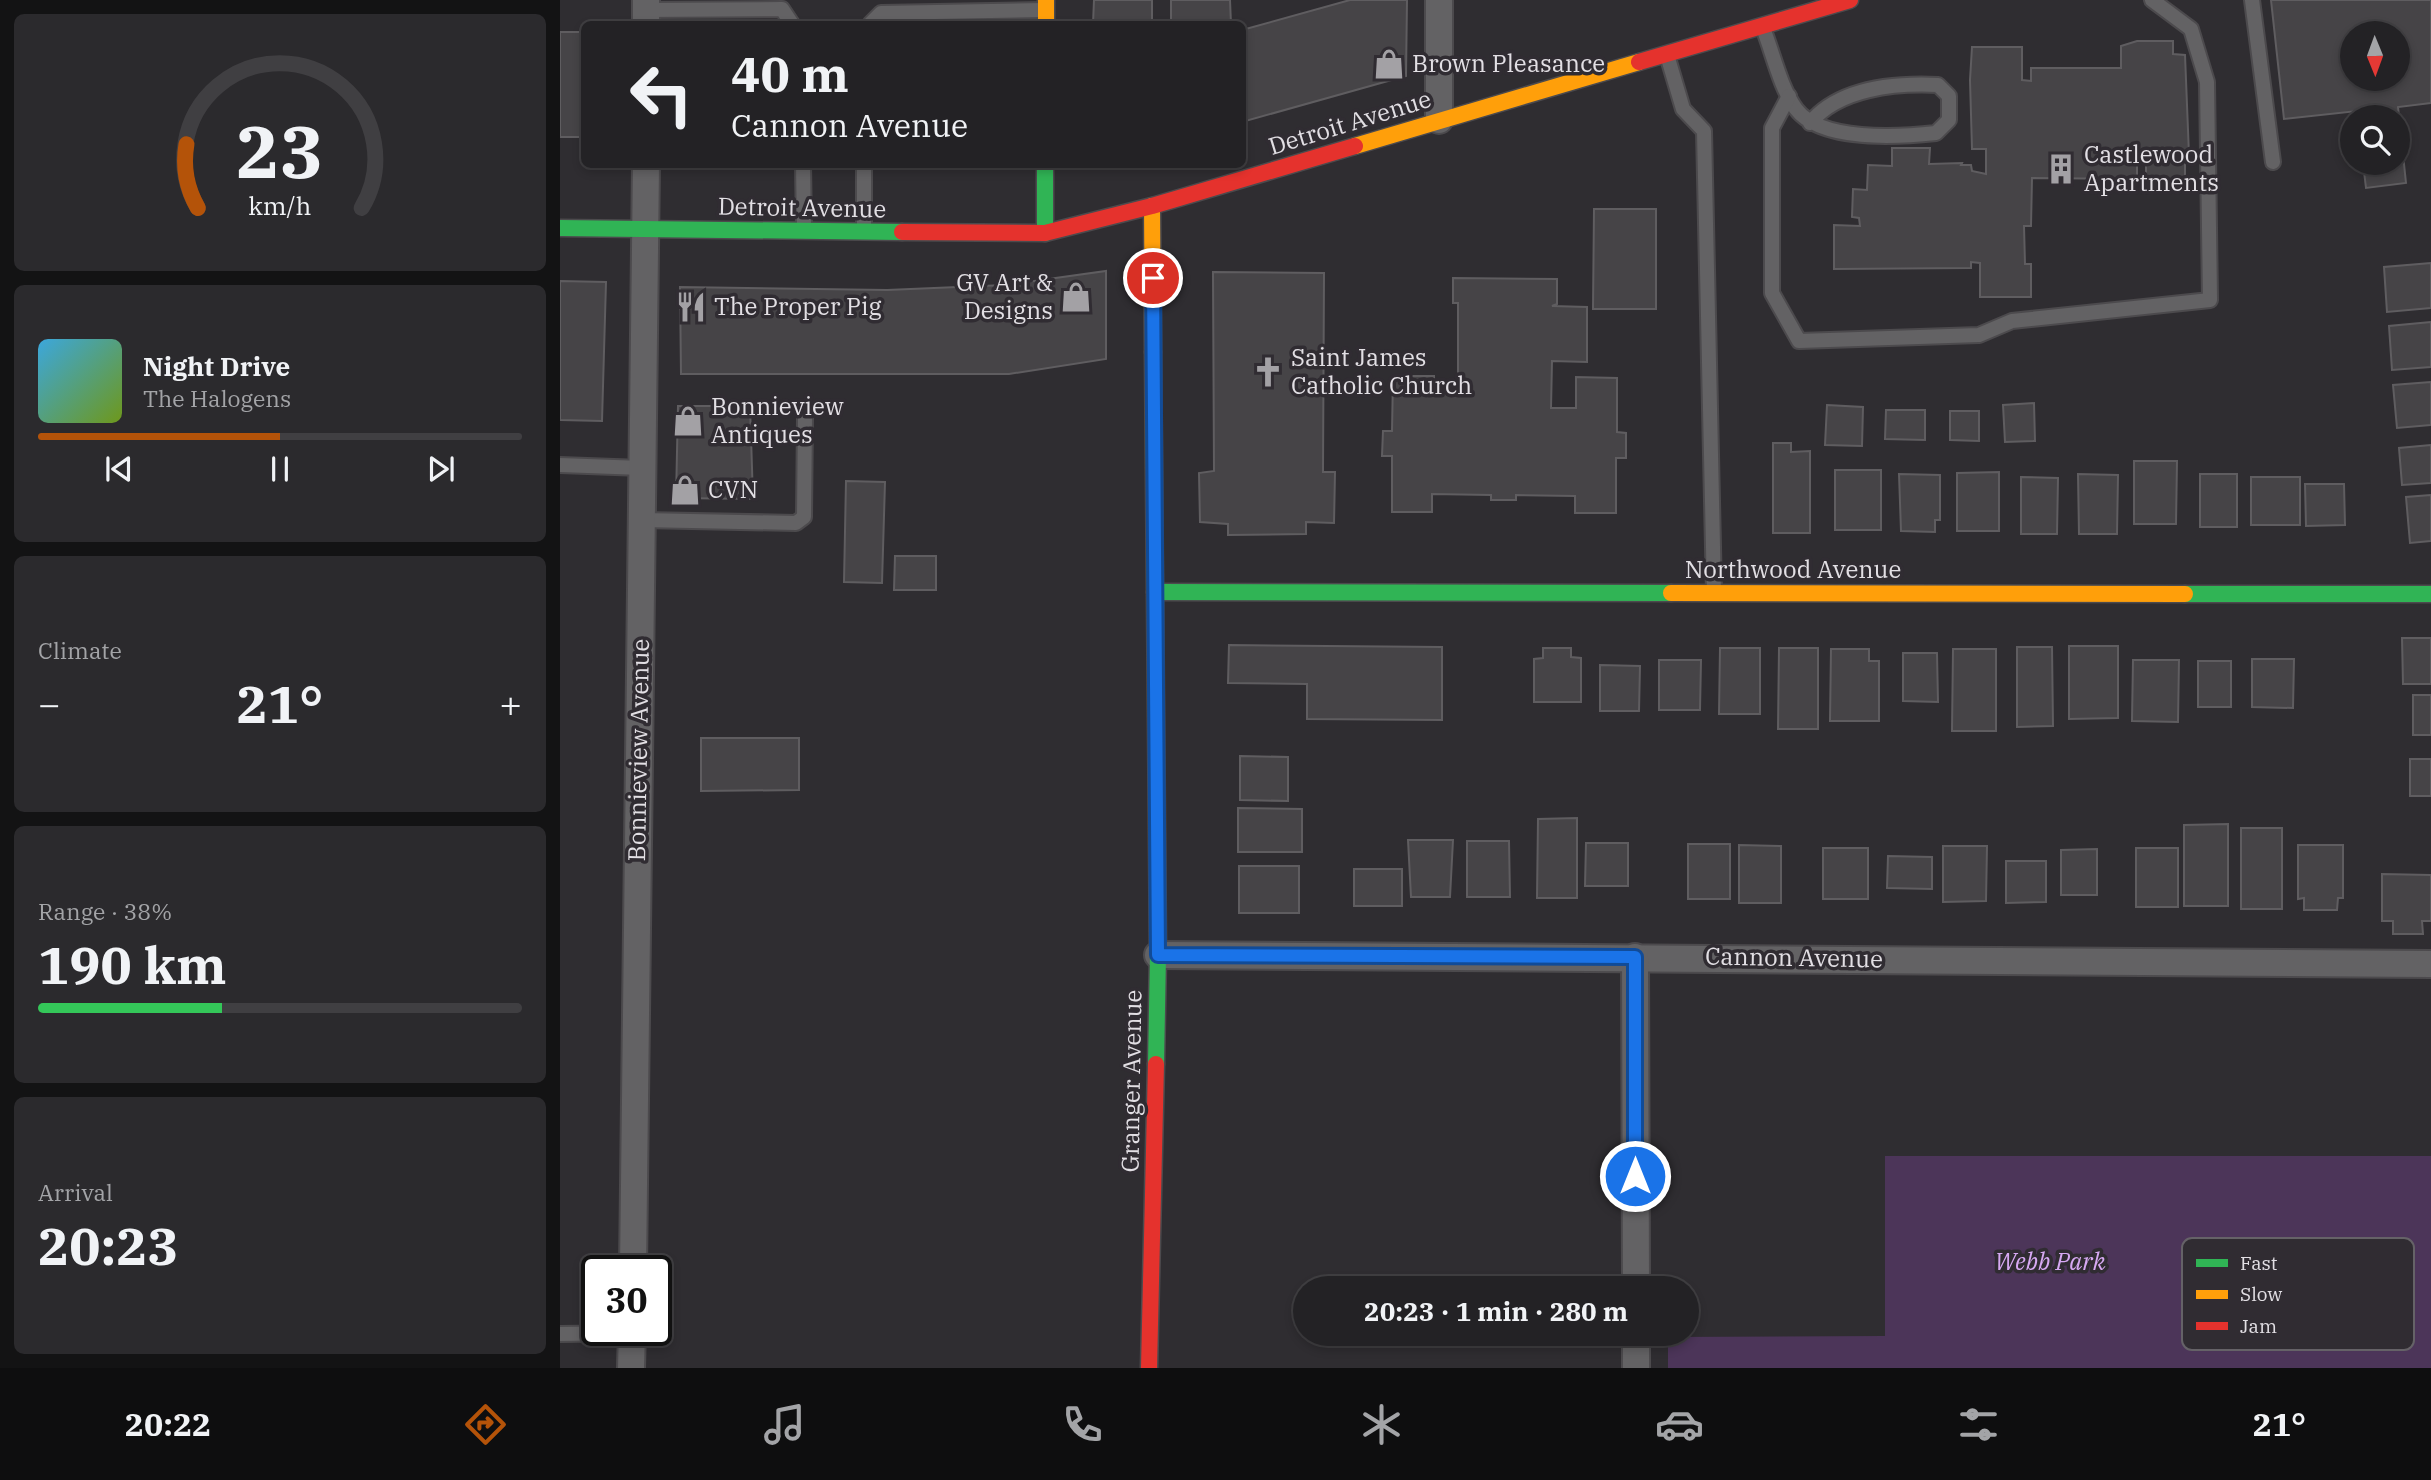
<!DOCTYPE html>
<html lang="en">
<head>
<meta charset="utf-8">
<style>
	:root { --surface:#232225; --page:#2b2a2d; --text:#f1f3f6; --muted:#a3a4a7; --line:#403f42; --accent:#b45309 }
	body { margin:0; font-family:"IBM Plex Serif",serif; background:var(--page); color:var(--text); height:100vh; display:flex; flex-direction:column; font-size:26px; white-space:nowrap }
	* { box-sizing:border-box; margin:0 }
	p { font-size:23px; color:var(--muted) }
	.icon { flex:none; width:38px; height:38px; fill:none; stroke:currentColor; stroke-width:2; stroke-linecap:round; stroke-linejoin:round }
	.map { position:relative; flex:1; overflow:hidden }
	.drawer { display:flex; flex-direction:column; gap:14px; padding:14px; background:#131314; width:560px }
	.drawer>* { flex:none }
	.top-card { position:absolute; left:21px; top:21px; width:665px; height:147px; border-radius:10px; box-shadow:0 4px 10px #0003,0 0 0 2px var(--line); background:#232225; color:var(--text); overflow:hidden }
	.needle { width:46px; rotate:179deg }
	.tools { position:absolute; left:1780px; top:21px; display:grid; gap:14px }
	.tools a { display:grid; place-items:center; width:70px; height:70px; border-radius:50%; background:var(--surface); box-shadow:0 4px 10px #0003,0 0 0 2px var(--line); font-size:35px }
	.speed { position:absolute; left:21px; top:1255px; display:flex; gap:14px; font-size:35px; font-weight:700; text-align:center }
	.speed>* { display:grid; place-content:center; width:91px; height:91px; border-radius:50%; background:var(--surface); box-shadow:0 4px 10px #0003,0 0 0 2px var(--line); line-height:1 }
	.speed .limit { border:4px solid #111; border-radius:10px; background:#fff; color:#111 }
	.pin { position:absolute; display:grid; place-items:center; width:60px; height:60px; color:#fff; margin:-30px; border:4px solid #fff; border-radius:50%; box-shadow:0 2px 7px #0007 }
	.me { position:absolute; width:77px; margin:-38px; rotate:0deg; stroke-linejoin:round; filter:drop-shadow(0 0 5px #0008) }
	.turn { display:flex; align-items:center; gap:24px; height:147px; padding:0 35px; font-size:32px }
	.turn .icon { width:91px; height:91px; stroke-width:2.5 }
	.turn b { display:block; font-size:49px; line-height:60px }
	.big { font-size:52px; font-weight:700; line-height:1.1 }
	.drawer .tile { flex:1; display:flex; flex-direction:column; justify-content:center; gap:10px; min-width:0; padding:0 24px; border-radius:10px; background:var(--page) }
	.drawer .dial { align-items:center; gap:0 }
	.dial svg { height:182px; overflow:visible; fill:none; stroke:var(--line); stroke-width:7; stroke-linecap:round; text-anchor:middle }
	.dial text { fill:var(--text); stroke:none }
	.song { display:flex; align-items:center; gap:21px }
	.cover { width:84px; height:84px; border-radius:10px; background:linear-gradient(135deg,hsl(200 70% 55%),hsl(80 70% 35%)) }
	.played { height:7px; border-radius:4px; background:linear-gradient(90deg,var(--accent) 50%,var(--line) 50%) }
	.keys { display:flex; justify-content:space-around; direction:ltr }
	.heat { display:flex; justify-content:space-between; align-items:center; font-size:38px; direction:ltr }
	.charge { height:10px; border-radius:5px; background:linear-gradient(90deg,#34c759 38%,var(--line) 0) }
	.trip { position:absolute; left:733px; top:1276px; width:406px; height:70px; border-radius:35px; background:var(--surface); box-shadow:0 4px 10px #0003,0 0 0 2px var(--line); font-weight:700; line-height:70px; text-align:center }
	.tabs { display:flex; height:112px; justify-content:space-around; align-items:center; background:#0e0e0f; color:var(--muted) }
	.tabs .icon { width:49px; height:49px }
	.tabs .on { color:var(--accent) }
	.tabs b { font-size:32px; color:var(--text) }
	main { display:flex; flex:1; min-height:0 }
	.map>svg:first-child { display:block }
	.green { fill:#4c3559 }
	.building { fill:#464447; stroke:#5f5d60; stroke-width:2; fill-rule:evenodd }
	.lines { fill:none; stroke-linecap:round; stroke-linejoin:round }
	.lane-casing { stroke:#4c4a4d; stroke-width:18 }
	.street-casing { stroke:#4c4a4d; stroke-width:30 }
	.fast-casing { stroke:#4c4a4d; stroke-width:19 }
	.slow-casing { stroke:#4c4a4d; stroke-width:19 }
	.jam-casing { stroke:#4c4a4d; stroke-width:19 }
	.lane { stroke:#636264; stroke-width:14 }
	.street { stroke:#636264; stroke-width:26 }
	.fast { stroke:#30b455; stroke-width:16 }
	.slow { stroke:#ff9f0a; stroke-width:16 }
	.jam { stroke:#e5322d; stroke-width:16 }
	.route-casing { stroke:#114b97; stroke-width:18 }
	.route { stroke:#1a73e8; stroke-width:12 }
	.labels { text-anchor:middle; stroke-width:7; stroke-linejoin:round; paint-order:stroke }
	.poi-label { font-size:24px; fill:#e2dfe4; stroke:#302c32; text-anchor:start }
	.street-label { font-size:24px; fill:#e2dfe4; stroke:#302c32 }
	.park-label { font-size:24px; font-style:italic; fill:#d7a9f3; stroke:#302c32 }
	.key { fill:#302c32; stroke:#656267; stroke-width:2 }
	.key-label { font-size:19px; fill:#e2dfe4 }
</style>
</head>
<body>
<main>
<section class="drawer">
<div class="tile dial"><svg viewBox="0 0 100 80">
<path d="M14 69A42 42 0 1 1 86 69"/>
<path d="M14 69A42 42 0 0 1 9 41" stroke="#b45309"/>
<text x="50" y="56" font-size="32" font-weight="700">23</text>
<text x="50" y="72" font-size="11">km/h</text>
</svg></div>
<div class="tile">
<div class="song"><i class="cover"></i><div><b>Night Drive</b><p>The Halogens</p></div></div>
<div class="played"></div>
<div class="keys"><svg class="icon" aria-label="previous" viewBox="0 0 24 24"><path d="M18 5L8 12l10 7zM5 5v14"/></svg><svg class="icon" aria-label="pause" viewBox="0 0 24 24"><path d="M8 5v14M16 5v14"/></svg><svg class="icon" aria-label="next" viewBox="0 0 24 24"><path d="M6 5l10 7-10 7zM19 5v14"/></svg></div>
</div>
<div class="tile"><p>Climate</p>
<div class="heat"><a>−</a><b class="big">21°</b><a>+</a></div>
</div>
<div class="tile"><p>Range · 38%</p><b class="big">190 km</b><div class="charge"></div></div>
<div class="tile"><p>Arrival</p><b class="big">20:23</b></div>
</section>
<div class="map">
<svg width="1871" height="1368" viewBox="0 0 1871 1368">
	<rect width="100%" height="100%" fill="#2f2d31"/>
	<path class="green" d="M1325,1156H1871V1368H1108V1337L1325,1336Z"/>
	<g class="building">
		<path d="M534,0H592V24H533Z"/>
		<path d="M611,0H670L671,24H611Z"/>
		<path d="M790,0H847L846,76L682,122V30Z"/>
		<path d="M1711,0H1871V103L1838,107L1846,183L1806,188L1803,163H1838V117H1798L1797,111L1724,119ZM1792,33H1838V79H1792Z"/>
		<rect x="0" y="32" width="24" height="105"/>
		<path d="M1577,41H1613V54L1625,55L1629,155H1625V192H1586V159H1577V179L1472,178L1471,226H1464L1465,264H1471V297H1420V263L1411,262V268L1274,269V225L1300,226L1299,218L1292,217L1293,189L1307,190L1308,165L1332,166V148H1370L1369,164L1402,163L1401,165H1411L1412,171L1426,174V149H1412L1410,80L1412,47H1462V80L1471,81V68H1561V46Z"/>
		<path d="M128,164H222V166L128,167Z"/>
		<path d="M1034,209H1096V309H1033Z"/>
		<path d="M1871,263V308L1827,312L1824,267Z"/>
		<path d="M546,271V359L449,374H121L120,287L327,290L445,285Z"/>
		<path d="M653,272L764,273L763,472H775L774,523L746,522V534L668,535V524L640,522L639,473L654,471Z"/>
		<path d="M893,278L997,279V304L992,306L1027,307V362L992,361L991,408H1016V377L1057,378V432L1066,433V458H1056V513H1015V496L956,495V500H931V495L872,494V512H832V456H822L823,431H832L833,376H874V394H898V303H893Z"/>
		<path d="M0,281L46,282L42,421L0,420Z"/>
		<path d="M1871,322V367L1832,370L1829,326Z"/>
		<path d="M1871,382V425L1837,428L1833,385Z"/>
		<path d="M1474,403L1475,441L1445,442L1443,405Z"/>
		<path d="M1267,405L1303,407L1302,446L1265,445Z"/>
		<path d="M118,406H190L193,499L116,498Z"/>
		<path d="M1326,410H1365V440L1325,439Z"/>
		<path d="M1390,411H1419V441L1390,440Z"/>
		<path d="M1213,443H1231V452L1250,451V533H1213Z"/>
		<path d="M1871,445V483L1842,485L1839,448Z"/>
		<path d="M1574,461H1617L1616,524H1574Z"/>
		<rect x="1275" y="470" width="46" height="60"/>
		<path d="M1439,472V531H1397V473Z"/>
		<path d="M1339,474L1380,475V520H1375V532L1341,531Z"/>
		<path d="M1518,474L1558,475L1557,534H1519Z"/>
		<rect x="1640" y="474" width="37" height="53"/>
		<path d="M1461,477L1498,478L1497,534H1461Z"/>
		<rect x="1691" y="477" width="49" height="48"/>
		<path d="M286,481L325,482L322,583L284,582Z"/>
		<path d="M1745,484H1784L1785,525L1746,526Z"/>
		<path d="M1871,495V541L1850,543L1846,497Z"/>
		<path d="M335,556H376V590H334Z"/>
		<path d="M1842,638H1871V684H1843Z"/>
		<path d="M669,645L882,647V720L747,719V684L668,683Z"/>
		<path d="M1509,646H1558V718L1509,719Z"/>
		<path d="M1457,647H1492L1493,726L1457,727Z"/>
		<path d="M983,648H1011V657L1021,658V702H974V659L983,658Z"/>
		<path d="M1160,648H1200V714H1159Z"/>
		<path d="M1219,648H1258V729H1218Z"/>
		<path d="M1271,649H1309V661H1319V721H1270Z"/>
		<path d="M1393,649H1436V731H1392Z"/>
		<path d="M1343,653H1377L1378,702L1343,701Z"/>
		<path d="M1692,659H1734L1733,708L1692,707Z"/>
		<path d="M1099,660H1141L1140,710H1099Z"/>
		<path d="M1573,660H1619L1618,722L1572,721Z"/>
		<rect x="1638" y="661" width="33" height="46"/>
		<path d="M1040,665L1080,666L1079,711H1040Z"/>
		<rect x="1853" y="695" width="18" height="40"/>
		<path d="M141,738H239V790L141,791Z"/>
		<path d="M680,756L728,757V801L680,800Z"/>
		<rect x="1850" y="759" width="21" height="37"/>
		<path d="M678,808L742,809V852H678Z"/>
		<path d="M1017,818V898H977L978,819Z"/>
		<path d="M1668,824V906H1624V825Z"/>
		<rect x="1681" y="828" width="41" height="81"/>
		<path d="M848,840H893L890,897H851Z"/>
		<path d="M907,841H949L950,897H907Z"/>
		<path d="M1026,843H1068V886H1025Z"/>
		<rect x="1128" y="844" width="42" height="55"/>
		<path d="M1179,845L1221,846V903H1179Z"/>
		<path d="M1738,845H1783V898H1778L1777,910H1744V898L1738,899Z"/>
		<path d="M1383,846H1427L1426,901L1383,902Z"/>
		<rect x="1263" y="848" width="45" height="51"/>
		<rect x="1576" y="848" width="42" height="59"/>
		<path d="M1537,849V895H1501V850Z"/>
		<path d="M1328,856L1372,857V889L1327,888Z"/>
		<path d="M1446,861H1486V902L1446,903Z"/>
		<rect x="679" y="866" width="60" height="47"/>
		<rect x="794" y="869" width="48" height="37"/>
		<path d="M1822,874L1871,875V921H1862L1863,934H1833V921H1822Z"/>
	</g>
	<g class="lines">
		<g class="lane-casing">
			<g id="lane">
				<path d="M1692,0L1713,162"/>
				<path d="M86,10L222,9L232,24"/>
				<path d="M310,24L321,13L484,10"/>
				<path d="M1203,28C1213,53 1220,87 1236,109C1261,142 1339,137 1376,133L1389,120V96L1378,85C1335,83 1279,88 1250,123"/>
				<path d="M1107,55L1123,109L1144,131L1154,593"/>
				<path d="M1229,96L1212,128V293L1239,341L1419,335L1452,321L1650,300L1647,82L1631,29L1592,0"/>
				<path d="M243,164L244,229"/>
				<path d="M304,230V164"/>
				<path d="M0,465L82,468"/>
				<path d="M82,520L236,523L244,517L245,417"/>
				<path d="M0,1334L72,1333"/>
			</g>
		</g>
		<g class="street-casing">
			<g id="street">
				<path d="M86,24V0"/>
				<path d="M879,120V0"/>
				<path d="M598,955L1871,964"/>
				<path d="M1075,957L1076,1288"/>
				<path d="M73,1270L86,164"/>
				<path d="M1076,1334V1368"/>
				<path d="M71,1368L72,1330"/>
			</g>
		</g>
		<g class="fast-casing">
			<g id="fast">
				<path d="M485,164V233"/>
				<path d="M0,228L342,232"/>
				<path d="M593,352L598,955L596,1064"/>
				<path d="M595,592L1111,593"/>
				<path d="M1625,594H1871"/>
			</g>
		</g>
		<g class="slow-casing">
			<g id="slow">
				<path d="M486,0V24"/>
				<path d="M795,146L1079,62"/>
				<path d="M592,206L593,352"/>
				<path d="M1111,593L1625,594"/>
			</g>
		</g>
		<g class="jam-casing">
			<g id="jam">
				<path d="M1079,62L1290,0"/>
				<path d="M342,232L485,233L592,206L795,146"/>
				<path d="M589,1368L596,1064"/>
			</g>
		</g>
		<use href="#lane" class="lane"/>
		<use href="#street" class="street"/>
		<use href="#fast" class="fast"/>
		<use href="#slow" class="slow"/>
		<use href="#jam" class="jam"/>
	</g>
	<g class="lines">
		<g class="route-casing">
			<path id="route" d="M593,278L598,955L1075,957V1176"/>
		</g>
		<use href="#route" class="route"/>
	</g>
	<defs>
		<g id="shop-bare" transform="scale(2.415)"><path d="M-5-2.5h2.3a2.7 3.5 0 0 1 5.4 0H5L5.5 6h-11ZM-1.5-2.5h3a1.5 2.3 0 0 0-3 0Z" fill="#a3a1a5" stroke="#302c32" stroke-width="2.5" paint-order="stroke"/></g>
		<g id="building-bare" transform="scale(2.415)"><path d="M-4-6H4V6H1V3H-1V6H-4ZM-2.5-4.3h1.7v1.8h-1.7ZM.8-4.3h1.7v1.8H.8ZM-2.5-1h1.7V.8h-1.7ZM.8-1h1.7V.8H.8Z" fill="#a3a1a5" stroke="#302c32" stroke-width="2.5" paint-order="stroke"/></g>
		<g id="restaurant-bare" transform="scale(2.415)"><path d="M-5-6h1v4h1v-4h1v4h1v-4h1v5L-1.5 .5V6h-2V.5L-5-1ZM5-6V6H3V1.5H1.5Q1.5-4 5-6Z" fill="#a3a1a5" stroke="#302c32" stroke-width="2.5" paint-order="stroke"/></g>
		<g id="church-bare" transform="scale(2.415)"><path d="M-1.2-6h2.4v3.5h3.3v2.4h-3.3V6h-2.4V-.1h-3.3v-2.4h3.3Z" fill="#a3a1a5" stroke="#302c32" stroke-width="2.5" paint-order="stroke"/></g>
	</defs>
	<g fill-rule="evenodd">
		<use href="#shop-bare" x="829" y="64"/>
		<use href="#building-bare" x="1501" y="169"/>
		<use href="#shop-bare" x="516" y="297"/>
		<use href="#restaurant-bare" x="131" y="307"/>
		<use href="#church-bare" x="708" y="372"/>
		<use href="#shop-bare" x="128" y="421"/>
		<use href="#shop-bare" x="125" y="490"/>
	</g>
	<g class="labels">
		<g class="poi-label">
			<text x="852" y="72">Brown Pleasance</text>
			<text x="1524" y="163">Castlewood<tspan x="1524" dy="28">Apartments</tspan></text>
			<text x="493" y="291" text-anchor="end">GV Art &amp;<tspan x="493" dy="28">Designs</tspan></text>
			<text x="154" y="315">The Proper Pig</text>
			<text x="731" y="366">Saint James<tspan x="731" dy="28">Catholic Church</tspan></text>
			<text x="151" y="415">Bonnieview<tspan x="151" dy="28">Antiques</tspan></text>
			<text x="148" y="498">CVN</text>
		</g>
		<g class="street-label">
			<text transform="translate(790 123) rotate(-17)" y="8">Detroit Avenue</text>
			<text transform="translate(242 208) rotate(1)" y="8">Detroit Avenue</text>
			<text x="1233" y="578">Northwood Avenue</text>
			<text transform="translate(79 750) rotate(-89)" y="8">Bonnieview Avenue</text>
			<text transform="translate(1234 958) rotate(1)" y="8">Cannon Avenue</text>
			<text transform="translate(572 1081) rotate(-89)" y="8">Granger Avenue</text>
		</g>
		<g class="park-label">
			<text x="1490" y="1270">Webb Park</text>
		</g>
	</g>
	<rect x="1622" y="1238" width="232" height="112" rx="10" class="key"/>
	<rect x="1636" y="1259" width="32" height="8" fill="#30b455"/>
	<rect x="1636" y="1290" width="32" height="9" fill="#ff9f0a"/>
	<rect x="1636" y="1322" width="32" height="8" fill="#e5322d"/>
	<g class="key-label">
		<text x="1680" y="1270">Fast</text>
		<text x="1680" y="1301">Slow</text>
		<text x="1680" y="1333">Jam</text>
	</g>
</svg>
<div class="tools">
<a><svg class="needle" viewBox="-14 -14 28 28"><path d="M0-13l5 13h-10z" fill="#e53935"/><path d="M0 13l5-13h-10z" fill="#a3a4a7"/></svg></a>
<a><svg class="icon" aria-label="search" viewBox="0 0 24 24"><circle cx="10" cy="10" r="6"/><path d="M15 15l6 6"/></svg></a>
</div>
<div class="speed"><div class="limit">30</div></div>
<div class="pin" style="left:593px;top:278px;background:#d93025"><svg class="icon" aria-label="arrive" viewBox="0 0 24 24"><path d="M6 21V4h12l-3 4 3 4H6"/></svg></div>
<svg class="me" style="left:1075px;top:1176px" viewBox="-20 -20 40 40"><circle r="17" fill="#1a73e8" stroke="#fff" stroke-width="3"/><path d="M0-11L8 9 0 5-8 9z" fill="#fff"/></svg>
<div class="trip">20:23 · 1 min · 280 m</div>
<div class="top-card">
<div class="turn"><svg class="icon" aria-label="left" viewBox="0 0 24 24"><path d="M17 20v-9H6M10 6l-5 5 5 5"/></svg><div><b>40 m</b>Cannon Avenue</div></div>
</div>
</div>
</main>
<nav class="tabs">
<b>20:22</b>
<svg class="icon on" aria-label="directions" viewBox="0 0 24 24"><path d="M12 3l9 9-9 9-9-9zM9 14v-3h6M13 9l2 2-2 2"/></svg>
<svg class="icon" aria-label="music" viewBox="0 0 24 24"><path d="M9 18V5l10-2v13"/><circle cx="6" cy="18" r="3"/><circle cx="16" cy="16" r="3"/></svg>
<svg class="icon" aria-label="phone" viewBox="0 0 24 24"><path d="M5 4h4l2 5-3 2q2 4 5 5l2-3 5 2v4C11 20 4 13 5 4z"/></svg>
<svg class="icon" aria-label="climate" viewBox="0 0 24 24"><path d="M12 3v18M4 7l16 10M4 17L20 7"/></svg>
<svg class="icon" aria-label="car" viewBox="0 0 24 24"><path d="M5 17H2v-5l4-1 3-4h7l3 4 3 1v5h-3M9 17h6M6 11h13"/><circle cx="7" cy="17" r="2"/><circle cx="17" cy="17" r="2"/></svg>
<svg class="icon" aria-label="filters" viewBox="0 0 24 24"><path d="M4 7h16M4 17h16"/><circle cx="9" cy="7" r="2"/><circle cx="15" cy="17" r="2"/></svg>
<b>21°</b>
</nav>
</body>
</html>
